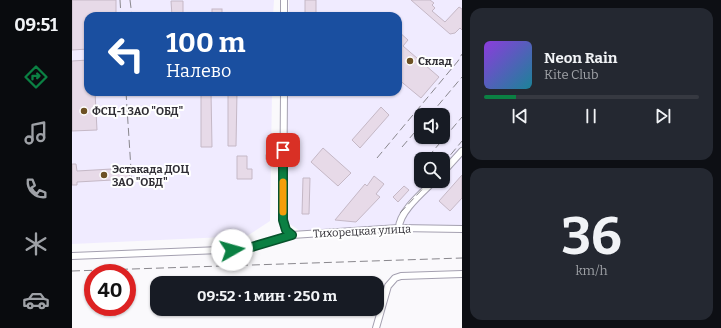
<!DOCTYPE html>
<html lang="ru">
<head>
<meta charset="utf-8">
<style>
	:root { --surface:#171b24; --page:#242831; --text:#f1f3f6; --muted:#9ea1a6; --line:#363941; --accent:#0b8043 }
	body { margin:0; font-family:Bitter,serif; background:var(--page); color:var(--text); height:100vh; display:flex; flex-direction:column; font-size:15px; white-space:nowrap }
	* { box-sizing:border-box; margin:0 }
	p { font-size:13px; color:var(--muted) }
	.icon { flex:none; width:22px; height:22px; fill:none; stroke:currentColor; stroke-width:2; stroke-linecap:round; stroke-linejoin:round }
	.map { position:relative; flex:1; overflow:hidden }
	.details { display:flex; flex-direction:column; gap:8px; padding:8px; background:#0d0f14; width:259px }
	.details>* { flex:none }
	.banner { position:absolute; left:12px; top:12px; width:318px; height:84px; border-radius:12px; box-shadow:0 1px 3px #0004; background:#1a4fa0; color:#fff; overflow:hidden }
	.controls { position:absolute; left:342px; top:108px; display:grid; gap:8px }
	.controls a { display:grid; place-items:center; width:36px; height:36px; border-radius:8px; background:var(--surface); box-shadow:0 1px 3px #0004; font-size:20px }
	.speed { position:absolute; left:12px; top:264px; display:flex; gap:8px; font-size:20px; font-weight:700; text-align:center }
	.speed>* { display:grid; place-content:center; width:52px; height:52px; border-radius:50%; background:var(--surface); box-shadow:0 1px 3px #0004; line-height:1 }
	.speed .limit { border:6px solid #d22; background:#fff; color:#111 }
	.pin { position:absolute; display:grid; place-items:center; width:34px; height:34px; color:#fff; margin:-17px; border-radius:8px; box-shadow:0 2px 6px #0006 }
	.me { position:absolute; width:44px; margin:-22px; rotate:83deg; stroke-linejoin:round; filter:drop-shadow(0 0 3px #0008) }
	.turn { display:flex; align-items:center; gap:14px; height:84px; padding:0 16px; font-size:18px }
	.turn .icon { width:52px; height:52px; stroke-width:2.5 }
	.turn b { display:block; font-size:28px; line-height:34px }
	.details .tile { flex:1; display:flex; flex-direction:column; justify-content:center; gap:6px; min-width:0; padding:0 14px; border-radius:12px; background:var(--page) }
	.details .dial { align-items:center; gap:0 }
	.dial b { font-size:52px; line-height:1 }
	.song { display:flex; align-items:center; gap:12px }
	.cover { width:48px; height:48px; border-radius:6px; background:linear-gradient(135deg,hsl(270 70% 55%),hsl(190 70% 35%)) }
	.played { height:4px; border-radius:2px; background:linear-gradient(90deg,var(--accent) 15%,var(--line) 15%) }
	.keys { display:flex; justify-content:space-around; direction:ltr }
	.trip { position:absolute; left:78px; top:276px; width:234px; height:40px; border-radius:12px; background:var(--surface); box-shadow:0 1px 3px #0004; font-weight:700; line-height:40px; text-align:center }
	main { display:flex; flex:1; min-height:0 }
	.tab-bar { display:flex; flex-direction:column; width:72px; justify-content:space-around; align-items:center; background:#090b0e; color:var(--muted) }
	.tab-bar .icon { width:28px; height:28px }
	.tab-bar .current { color:var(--accent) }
	.tab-bar b { font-size:18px; color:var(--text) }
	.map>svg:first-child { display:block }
	.built { fill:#f0ebff; fill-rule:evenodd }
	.building { fill:#e7dae8; stroke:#c5b8c6 }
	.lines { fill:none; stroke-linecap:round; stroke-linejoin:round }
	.minor-casing { stroke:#a4a0b0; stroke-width:8 }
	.minor { stroke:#fff; stroke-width:6 }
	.rail { stroke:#89878d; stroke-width:1; stroke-dasharray:8 4; stroke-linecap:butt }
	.route-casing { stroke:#07532c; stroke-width:10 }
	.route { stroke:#0b8043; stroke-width:7 }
	.slow { stroke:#f59e0b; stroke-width:7 }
	.poi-dot { fill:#6d5124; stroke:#fff; stroke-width:1.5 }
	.labels { text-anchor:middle; stroke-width:4; stroke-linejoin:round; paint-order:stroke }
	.poi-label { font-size:11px; font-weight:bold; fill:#2f2d34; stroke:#fff; text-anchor:start }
	.street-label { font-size:11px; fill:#2f2d34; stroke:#fff }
</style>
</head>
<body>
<main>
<nav class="tab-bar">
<b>09:51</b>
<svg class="icon current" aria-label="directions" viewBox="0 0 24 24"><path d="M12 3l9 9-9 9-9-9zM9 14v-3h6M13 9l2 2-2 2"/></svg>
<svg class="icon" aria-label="music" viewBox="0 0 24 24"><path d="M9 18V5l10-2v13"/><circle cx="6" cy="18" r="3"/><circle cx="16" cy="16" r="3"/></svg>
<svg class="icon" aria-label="phone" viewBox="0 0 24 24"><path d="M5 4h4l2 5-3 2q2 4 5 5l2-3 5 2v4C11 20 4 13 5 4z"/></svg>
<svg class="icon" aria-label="climate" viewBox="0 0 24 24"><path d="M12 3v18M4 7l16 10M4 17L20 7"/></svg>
<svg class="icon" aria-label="car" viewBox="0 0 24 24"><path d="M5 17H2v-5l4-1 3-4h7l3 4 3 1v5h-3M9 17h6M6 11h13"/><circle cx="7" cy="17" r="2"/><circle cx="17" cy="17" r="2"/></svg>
</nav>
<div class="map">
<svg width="390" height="328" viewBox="0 0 390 328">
	<rect width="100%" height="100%" fill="#faf9fc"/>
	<g class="built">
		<path d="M0,0H202L201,16H16V92H200L198,221L175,236L0,244Z"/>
		<path d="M217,0H390V226L228,231L215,222L216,92H326V16H217ZM349,115H371V137H349ZM349,159H371V181H349Z"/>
	</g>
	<g class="building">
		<path d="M0,0H44V16H16V49L0,50Z"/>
		<path d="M233,0H244V15L233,14Z"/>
		<path d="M339,0H358L362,3L360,5L363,8L360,11L373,22L387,7L390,9V30L388,28L383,33L378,34Z"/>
		<path d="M99,1H111V16H100Z"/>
		<rect x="140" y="9" width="10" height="7"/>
		<path d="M326,31L336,40L331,46L367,77L349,98L326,79Z"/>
		<path d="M16,60V92H23L25,130L0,131V61Z"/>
		<path d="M129,92H139L140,147H129Z"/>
		<path d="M156,92H165L164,146H156Z"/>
		<path d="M309,107L317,115L288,148L280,140Z"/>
		<path d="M251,148L279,173L266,186L239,162Z"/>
		<rect x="194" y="155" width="9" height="4"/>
		<path d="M165,156H175V169H180V179H165Z"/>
		<path d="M0,164H4L5,171L57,168L58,179L5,182V185H0Z"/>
		<path d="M390,175V198L378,211L367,201Z"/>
		<path d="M302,176L312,184L304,194L308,197L284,222L263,220L293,184L295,186Z"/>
		<path d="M231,178H238L237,214H230Z"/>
		<path d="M332,186L337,190L326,202L321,197Z"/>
	</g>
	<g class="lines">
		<g class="minor-casing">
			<g id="minor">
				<path d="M212,16V0"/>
				<path d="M212,92L211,220L214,230L220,235"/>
				<path d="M371,172L390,151"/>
				<path d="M327,228C327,212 351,192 362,181"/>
				<path d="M0,256L173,249L220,235L327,228L390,229"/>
				<path d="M304,328L316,286L323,278L329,276L390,274"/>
			</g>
		</g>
		<use href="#minor" class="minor"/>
		<g class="rail">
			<path d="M48,0L49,16"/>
			<path d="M58,0L60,16"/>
			<path d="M54,92L60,185"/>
			<path d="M358,115L390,77"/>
			<path d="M330,147L349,125"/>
			<path d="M356,157L390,117"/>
			<path d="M305,158L386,61L390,54"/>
			<path d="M371,164L390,141"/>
			<path d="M328,213L358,181"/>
			<path d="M0,271L390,258"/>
		</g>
	</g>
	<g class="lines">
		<g class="route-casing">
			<path id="route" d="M160,250L173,249L220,235L214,230L211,220V150"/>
		</g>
		<use href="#route" class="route"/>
		<path class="slow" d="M211,212V182"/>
	</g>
	<g class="poi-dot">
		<circle cx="338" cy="61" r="4"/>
		<circle cx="12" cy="111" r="4"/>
		<circle cx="32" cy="175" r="4"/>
	</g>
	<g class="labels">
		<g class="poi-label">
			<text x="346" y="65">Склад</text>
			<text x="20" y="115">ФСЦ-1 ЗАО "ОБД"</text>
			<text x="40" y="173">Эстакада ДОЦ<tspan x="40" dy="13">ЗАО "ОБД"</tspan></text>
		</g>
		<g class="street-label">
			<text transform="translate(290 231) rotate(-3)" y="4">Тихорецкая улица</text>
		</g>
	</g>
</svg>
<div class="controls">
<a><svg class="icon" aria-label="sound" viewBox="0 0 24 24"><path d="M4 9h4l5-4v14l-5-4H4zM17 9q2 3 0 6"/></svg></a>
<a><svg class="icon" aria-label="search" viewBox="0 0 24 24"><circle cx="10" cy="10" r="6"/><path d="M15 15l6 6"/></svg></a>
</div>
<div class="speed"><div class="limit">40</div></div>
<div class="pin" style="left:211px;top:150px;background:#d93025"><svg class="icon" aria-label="arrive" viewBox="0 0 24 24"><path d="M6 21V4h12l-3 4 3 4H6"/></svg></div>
<svg class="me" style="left:160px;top:250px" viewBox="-20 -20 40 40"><circle r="19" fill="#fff"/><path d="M0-13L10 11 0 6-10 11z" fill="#0b8043"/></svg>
<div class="trip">09:52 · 1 мин · 250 m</div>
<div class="banner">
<div class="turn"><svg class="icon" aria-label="left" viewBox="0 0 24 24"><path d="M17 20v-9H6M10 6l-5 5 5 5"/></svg><div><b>100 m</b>Налево</div></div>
</div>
</div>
<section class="details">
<div class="tile">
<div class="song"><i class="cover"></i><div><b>Neon Rain</b><p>Kite Club</p></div></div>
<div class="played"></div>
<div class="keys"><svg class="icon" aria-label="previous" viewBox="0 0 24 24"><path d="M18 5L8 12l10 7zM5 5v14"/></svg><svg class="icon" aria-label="pause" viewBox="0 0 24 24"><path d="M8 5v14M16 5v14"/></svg><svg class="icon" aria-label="next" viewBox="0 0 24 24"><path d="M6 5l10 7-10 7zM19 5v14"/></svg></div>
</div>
<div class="tile dial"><b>36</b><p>km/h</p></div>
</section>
</main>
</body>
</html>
